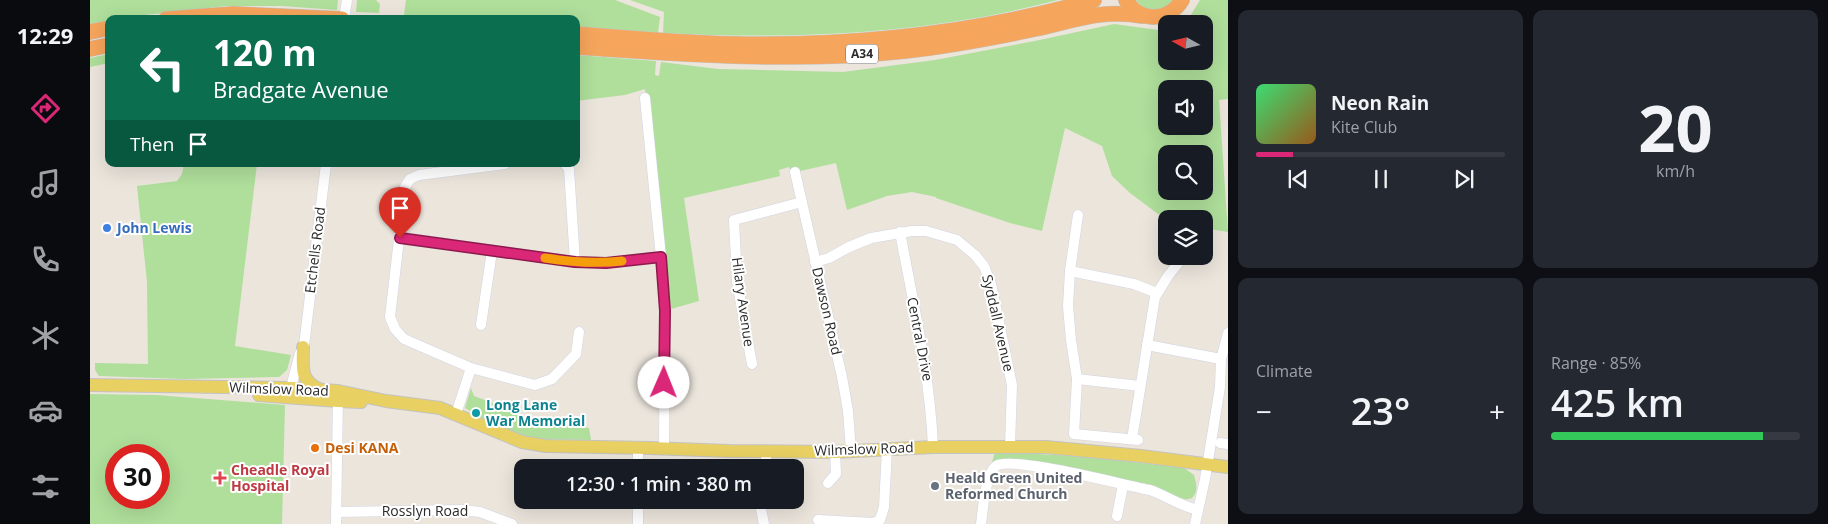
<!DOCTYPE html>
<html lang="en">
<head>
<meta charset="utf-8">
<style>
	:root { --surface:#171b24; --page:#242831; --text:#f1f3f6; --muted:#9ea1a6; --line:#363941; --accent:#db2777 }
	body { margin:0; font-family:"Open Sans",sans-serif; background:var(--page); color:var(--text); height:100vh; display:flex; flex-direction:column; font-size:19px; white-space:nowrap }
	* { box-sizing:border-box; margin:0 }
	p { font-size:16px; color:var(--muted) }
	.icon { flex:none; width:28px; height:28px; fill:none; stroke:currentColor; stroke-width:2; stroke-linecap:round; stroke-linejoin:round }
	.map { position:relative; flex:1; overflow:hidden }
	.drawer { display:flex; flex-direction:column; gap:10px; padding:10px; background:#0d0f14; width:600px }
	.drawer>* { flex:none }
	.guide { position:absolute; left:15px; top:15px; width:475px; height:152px; border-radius:10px; box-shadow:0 5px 20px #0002; background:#0b6e4f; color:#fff; overflow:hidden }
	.needle { width:32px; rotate:278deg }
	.fabs { position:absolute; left:1068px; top:15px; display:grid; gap:10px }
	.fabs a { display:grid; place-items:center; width:55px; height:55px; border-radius:10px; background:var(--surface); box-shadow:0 5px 20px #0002; font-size:25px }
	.speed { position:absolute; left:15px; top:444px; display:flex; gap:10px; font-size:25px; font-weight:700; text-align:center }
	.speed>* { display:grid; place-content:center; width:65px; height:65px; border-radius:50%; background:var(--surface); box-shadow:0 5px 20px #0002; line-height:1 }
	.speed .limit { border:8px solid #d22; background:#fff; color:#111 }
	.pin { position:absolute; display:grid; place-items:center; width:42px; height:42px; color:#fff; margin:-51px -21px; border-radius:50% 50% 50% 0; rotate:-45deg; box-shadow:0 0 5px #0007 }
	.pin .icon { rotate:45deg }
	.me { position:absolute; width:55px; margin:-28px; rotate:1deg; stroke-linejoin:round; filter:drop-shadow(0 0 4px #0008) }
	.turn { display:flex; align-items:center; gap:18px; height:105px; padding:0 25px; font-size:22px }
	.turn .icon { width:65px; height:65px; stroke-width:2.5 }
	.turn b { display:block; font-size:35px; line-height:42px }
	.then { display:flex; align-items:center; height:48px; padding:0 25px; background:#0003; gap:10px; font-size:19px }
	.big { font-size:38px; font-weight:600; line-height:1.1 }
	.drawer .tile { flex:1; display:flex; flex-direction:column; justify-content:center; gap:8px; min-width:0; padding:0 18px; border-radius:10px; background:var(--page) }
	.drawer .dial { align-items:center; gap:0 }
	.dial b { font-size:65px; line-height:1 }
	.song { display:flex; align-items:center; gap:15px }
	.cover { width:60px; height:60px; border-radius:8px; background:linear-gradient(135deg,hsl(140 70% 55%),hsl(30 70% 35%)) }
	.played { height:5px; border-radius:2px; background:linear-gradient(90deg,var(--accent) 15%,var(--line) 15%) }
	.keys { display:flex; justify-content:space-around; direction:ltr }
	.heat { display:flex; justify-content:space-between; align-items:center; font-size:28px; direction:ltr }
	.charge { height:8px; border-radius:4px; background:linear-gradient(90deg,#34c759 85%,var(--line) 0) }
	.drawer .tiles { flex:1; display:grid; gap:10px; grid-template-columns:repeat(2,1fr) }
	.trip { position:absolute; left:424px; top:459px; width:290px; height:50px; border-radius:10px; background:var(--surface); box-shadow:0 5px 20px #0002; font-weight:600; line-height:50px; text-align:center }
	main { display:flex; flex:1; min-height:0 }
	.dock { display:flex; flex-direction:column; width:90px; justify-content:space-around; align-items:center; background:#090b0e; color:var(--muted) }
	.dock .icon { width:35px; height:35px }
	.dock .current { color:var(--accent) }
	.dock b { font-size:22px; color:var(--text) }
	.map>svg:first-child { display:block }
	.green { fill:#afdf9b; fill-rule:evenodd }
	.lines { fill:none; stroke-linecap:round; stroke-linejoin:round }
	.minor-casing { stroke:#d2d4e2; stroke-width:11 }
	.major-casing { stroke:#c3c3c3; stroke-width:14 }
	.highway-casing { stroke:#c3c3c3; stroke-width:16 }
	.minor { stroke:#fff; stroke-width:10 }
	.major { stroke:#e9d063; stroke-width:12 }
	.highway { stroke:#f6a55c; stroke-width:15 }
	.route-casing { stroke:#8e194d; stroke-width:12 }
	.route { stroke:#db2777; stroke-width:9 }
	.slow { stroke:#f59e0b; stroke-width:9 }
	.shop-dot { fill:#3f7fe0; stroke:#fff; stroke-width:2 }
	.culture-dot { fill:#0f9aa8; stroke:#fff; stroke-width:2 }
	.food-dot { fill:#e8710a; stroke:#fff; stroke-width:2 }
	.health-dot { fill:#e0444e; stroke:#fff; stroke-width:2 }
	.worship-dot { fill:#6b7280; stroke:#fff; stroke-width:2 }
	.labels { text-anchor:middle; stroke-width:4; stroke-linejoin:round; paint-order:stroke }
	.shield { fill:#fff; stroke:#6a6a6a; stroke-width:1 }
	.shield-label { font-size:12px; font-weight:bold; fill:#2a2a2a }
	.shop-label { font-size:14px; font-weight:bold; fill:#366cbe; stroke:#fff; text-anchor:start }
	.street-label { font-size:14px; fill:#2a2a2a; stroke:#fff }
	.culture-label { font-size:14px; font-weight:bold; fill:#0d838f; stroke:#fff; text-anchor:start }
	.food-label { font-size:14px; font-weight:bold; fill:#c56008; stroke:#fff; text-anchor:start }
	.health-label { font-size:14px; font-weight:bold; fill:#be3a42; stroke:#fff; text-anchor:start }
	.worship-label { font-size:14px; font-weight:bold; fill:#5b616d; stroke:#fff; text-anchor:start }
</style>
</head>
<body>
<main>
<nav class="dock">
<b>12:29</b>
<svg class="icon current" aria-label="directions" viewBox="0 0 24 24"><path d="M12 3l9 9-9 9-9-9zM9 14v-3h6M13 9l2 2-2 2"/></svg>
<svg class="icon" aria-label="music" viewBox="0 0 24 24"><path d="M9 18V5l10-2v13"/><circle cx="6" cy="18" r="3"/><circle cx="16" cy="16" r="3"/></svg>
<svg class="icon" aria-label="phone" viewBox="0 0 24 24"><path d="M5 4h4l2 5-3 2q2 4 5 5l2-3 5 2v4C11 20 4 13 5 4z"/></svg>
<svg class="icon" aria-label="climate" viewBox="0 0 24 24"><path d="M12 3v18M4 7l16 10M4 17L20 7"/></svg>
<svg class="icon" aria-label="car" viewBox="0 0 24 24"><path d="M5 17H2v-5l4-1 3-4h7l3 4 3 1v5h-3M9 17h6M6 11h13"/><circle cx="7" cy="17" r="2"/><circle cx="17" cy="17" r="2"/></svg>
<svg class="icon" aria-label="filters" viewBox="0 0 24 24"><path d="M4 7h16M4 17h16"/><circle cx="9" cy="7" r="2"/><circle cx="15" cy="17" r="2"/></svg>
</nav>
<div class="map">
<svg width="1138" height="524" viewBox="0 0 1138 524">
	<rect width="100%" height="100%" fill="#ebe5dc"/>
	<g class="green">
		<path d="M0,0H248L247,10L192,6H136L19,19V20L0,24Z"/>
		<path d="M267,0H286L290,4L289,13L266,12Z"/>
		<path d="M316,0H525L570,17L568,33L486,27V19H359L314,15Z"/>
		<path d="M540,0H968C839,34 705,40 573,33L574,12Z"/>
		<path d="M1046,0H1085C1074,12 1056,14 1046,0Z"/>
		<path d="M1110,0H1138V99L1129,100L1138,232L1114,228V219L1076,220L1040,193L1022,176L1012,146L975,128L952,231L920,223L846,198V197L822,192L797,196L757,210L746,163L701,173L699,167L689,170L690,176L594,198L609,301L581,309L555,89L535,95L486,101V55L566,61L565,75L569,76L571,62L628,69L753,72L845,60L945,41L1024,24L1076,31V61H1114V24H1090L1099,18ZM1076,89H1114V126H1076ZM1076,154H1114V191H1076Z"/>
		<path d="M19,54V63L0,67V58Z"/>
		<path d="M94,164H167L145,346L201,355L197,370L189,377L94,379L9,376L5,370V363L58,364L57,282L47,186L87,181L92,174Z"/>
		<path d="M381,388L384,396L430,413V416L444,420L499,428L501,440C485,440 469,439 454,440C434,441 393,419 375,408Z"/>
		<path d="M0,394L66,395L195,405L192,524H0ZM26,455H69V498H26Z"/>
		<path d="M905,452L989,456L1094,468L1104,475C1106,483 1109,491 1102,498C1092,503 1076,490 1065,487L941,461L900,469Z"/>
	</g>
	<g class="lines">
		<g class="minor-casing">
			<g id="minor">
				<path d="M254,19L257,0"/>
				<path d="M555,98L571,257L575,311L574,448"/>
				<path d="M475,164L479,169L485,262"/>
				<path d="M705,172L752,377L758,411L761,451"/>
				<path d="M988,215L980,271L978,306L981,340L987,379L984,434L1048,440"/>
				<path d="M810,232C823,303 840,374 843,447"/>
				<path d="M310,237L485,262L516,263L571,257"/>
				<path d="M725,262L739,258L759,247L781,238L822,231H836L867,240L885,255L894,266L901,284L922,385L920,446"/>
				<path d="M980,271L1044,284L1067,293"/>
				<path d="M391,325L402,251"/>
				<path d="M1057,345L1131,359"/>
				<path d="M213,354L236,164"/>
				<path d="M662,364L647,281L644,220L712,202"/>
				<path d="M381,368L314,339L305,329L300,317L315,187L320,179L329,175L415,164"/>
				<path d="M987,379L1050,386"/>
				<path d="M199,395L210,353"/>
				<path d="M366,414L381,368L445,385L462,379L486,354L489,332"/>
				<path d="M1042,439L1065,297L1078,276L1090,261"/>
				<path d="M1130,443L1138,444"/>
				<path d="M548,447V468"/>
				<path d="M675,468L677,451"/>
				<path d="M738,483L746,474L745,452"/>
				<path d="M548,500V524"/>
				<path d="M672,500L671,509L674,524"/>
				<path d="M246,512L372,510L390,512L422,524"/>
				<path d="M1027,516L1033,485"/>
				<path d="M728,520L783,523L790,520L794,507L797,449"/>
				<path d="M246,524L248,395"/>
				<path d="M891,524C893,510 895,474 906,466C921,455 1037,486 1060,490C1077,496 1090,506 1108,510"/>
				<path d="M1105,524L1115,479L1130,387L1131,359L1138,333"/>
			</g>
		</g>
		<g class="major-casing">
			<g id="major">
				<path d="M213,347C213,366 209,380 229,389"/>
				<path d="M0,385L200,388L248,391L296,401L350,408L432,442L456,446L560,448L639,451L745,452L843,447H956L1051,456L1138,467"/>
				<path d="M169,395L248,401L271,402"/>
			</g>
		</g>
		<g class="highway-casing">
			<g id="highway">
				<path d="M1036,0C1049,23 1079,22 1092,0"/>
				<path d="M76,19L143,14L252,19"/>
				<path d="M0,32L19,28"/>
				<path d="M486,34C539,38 592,43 645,44C766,46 887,33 1004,0"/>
				<path d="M486,47C596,54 705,63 815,51C859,46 902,38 945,29C987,20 1009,9 1053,16"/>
				<path d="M0,49L19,45"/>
			</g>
		</g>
		<use href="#minor" class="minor"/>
		<use href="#major" class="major"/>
		<use href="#highway" class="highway"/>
	</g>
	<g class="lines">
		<g class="route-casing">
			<path id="route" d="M310,238L485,262L516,263L571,257L575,311L574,383"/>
		</g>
		<use href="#route" class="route"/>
		<path class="slow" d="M455,258C481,262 506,264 532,261"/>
	</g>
	<circle class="shop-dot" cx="17" cy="228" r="5"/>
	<circle class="culture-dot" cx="386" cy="413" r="5"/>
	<circle class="food-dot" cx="225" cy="448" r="5"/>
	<path class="health-dot" d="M127.5 470.5h5v5h5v5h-5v5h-5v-5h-5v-5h5z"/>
	<circle class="worship-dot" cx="845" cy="486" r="5"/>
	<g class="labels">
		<rect class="shield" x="756" y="44.5" width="32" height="19" rx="4"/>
		<g class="shield-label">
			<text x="772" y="58">A34</text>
		</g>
		<g class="shop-label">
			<text x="27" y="233">John Lewis</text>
		</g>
		<g class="street-label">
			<text transform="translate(225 250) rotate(-83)" y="5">Etchells Road</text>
			<text transform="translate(653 302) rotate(82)" y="5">Hilary Avenue</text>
			<text transform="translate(737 311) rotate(77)" y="5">Dawson Road</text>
			<text transform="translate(908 323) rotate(77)" y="5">Syddall Avenue</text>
			<text transform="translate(830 339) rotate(79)" y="5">Central Drive</text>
			<text transform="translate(189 389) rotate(2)" y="5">Wilmslow Road</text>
			<text transform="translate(774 449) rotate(-2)" y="5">Wilmslow Road</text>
			<text x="335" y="516">Rosslyn Road</text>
		</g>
		<g class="culture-label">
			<text x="396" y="410">Long Lane<tspan x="396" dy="16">War Memorial</tspan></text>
		</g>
		<g class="food-label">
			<text x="235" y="453">Desi KANA</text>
		</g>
		<g class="health-label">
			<text x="141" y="475">Cheadle Royal<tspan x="141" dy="16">Hospital</tspan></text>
		</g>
		<g class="worship-label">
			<text x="855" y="483">Heald Green United<tspan x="855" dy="16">Reformed Church</tspan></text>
		</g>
	</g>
</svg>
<div class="fabs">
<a><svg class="needle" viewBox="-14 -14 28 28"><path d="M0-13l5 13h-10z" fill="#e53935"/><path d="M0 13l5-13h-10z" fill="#9ea1a6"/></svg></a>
<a><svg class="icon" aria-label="sound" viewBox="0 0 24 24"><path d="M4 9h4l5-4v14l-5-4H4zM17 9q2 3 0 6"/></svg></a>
<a><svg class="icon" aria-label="search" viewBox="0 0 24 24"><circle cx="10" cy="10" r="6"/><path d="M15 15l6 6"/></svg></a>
<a><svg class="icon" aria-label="layers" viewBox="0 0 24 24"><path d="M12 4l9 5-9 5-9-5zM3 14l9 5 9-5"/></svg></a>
</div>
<div class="speed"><div class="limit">30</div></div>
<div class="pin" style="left:310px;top:238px;background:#d93025"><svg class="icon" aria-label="arrive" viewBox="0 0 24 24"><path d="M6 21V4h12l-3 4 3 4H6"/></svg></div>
<svg class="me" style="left:574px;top:383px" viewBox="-20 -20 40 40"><circle r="19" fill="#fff"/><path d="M0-13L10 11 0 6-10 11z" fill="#db2777"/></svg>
<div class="trip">12:30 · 1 min · 380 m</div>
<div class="guide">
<div class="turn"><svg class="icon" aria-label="left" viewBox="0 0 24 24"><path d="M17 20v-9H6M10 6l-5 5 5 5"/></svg><div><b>120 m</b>Bradgate Avenue</div></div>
<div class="then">Then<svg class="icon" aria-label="arrive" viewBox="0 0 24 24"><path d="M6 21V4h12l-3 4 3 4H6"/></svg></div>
</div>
</div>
<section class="drawer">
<div class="tiles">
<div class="tile">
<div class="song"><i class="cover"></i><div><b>Neon Rain</b><p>Kite Club</p></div></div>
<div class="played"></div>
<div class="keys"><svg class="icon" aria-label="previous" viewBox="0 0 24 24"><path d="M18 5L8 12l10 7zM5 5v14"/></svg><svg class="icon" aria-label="pause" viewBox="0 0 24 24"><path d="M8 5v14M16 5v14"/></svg><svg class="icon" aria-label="next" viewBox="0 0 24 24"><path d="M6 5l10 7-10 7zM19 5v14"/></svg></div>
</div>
<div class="tile dial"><b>20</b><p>km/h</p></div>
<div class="tile"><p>Climate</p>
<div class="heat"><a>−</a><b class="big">23°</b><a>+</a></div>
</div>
<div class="tile"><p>Range · 85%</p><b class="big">425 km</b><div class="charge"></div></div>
</div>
</section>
</main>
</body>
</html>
